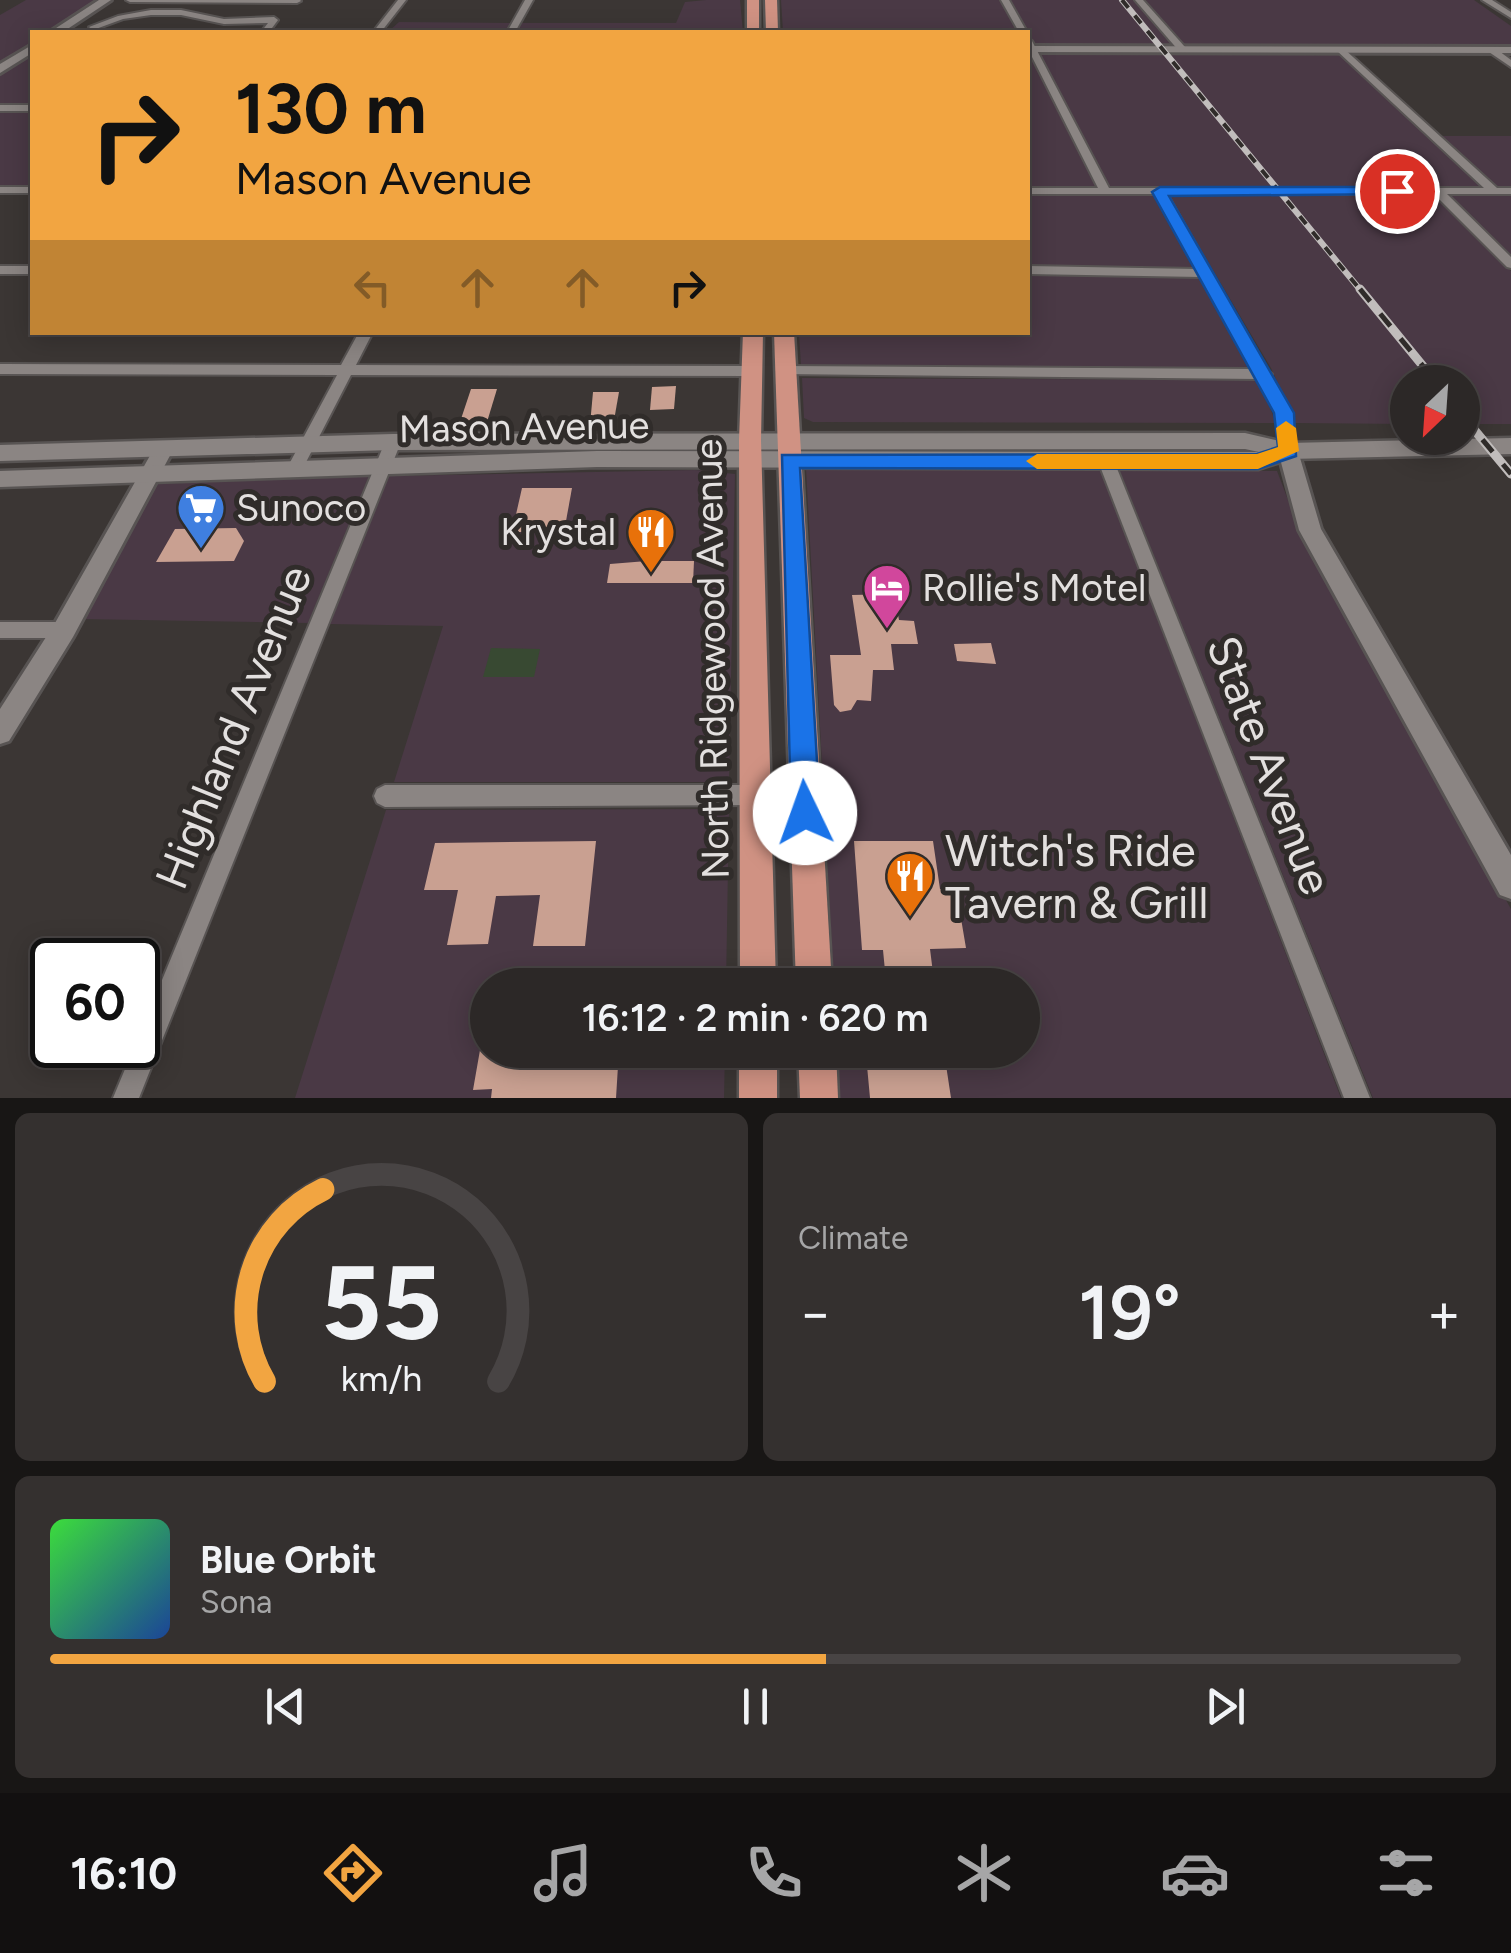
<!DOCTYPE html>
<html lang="en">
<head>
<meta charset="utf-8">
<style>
	:root { --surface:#2c2827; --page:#34302f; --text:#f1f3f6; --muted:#a6a6a7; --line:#484444; --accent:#f2a541 }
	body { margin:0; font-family:Figtree,sans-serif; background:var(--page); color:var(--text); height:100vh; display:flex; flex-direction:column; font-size:38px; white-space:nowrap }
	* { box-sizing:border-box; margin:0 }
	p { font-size:32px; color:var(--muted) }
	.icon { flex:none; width:55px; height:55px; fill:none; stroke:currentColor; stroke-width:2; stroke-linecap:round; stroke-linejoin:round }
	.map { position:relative; height:1098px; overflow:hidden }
	.details { display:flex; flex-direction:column; gap:15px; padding:15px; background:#181615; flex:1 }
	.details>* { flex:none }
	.guide { position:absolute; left:30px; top:30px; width:1000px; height:305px; border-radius:0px; box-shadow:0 5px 25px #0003,0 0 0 2px var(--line); background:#f2a541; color:#111; overflow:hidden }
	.needle { width:65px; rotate:205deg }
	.fabs { position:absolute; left:1390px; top:365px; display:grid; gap:20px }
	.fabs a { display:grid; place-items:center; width:90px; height:90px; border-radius:50%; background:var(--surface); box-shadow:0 5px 25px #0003,0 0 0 2px var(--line); font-size:50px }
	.speed { position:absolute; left:30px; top:938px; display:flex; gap:20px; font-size:50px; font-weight:700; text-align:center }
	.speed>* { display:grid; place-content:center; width:130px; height:130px; border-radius:50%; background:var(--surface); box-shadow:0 5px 25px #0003,0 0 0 2px var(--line); line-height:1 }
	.speed .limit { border:5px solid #111; border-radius:15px; background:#fff; color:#111 }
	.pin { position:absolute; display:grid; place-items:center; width:85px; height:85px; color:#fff; margin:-42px; border:5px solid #fff; border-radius:50%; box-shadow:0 2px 10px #0007 }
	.me { position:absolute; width:110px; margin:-55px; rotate:357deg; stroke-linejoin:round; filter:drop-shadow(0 0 8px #0008) }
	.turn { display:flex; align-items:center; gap:35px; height:210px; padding:0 40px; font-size:45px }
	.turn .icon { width:130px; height:130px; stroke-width:2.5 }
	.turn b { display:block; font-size:70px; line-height:85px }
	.lanes { display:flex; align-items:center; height:95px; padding:0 40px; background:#0003; justify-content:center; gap:50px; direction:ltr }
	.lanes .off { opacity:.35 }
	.big { font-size:75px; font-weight:600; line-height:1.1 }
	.details .card { flex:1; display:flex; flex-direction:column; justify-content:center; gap:15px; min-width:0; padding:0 35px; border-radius:15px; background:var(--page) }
	.details .dial { align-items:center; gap:0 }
	.dial svg { height:260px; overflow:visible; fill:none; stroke:var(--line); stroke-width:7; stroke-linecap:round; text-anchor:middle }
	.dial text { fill:var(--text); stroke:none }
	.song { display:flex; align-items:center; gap:30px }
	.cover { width:120px; height:120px; border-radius:15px; background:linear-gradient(135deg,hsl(120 70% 55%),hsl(220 70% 35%)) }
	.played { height:10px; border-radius:5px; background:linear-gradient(90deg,var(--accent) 55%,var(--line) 55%) }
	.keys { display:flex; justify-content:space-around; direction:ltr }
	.heat { display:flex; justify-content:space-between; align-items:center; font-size:55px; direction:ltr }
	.details .tiles { flex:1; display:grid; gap:15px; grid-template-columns:1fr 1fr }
	.card:last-child { grid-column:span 2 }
	.trip { position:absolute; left:470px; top:968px; width:570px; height:100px; border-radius:50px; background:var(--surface); box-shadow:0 5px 25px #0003,0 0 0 2px var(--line); font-weight:600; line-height:100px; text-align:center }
	.menu { display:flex; height:160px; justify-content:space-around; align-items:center; background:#121010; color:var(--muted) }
	.menu .icon { width:70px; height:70px }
	.menu .active { color:var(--accent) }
	.menu b { font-size:45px; color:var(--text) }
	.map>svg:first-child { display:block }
	.commercial { fill:#4a3945 }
	.green { fill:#384932 }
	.building { fill:#c9a091 }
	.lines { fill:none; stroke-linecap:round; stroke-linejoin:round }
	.minor-casing { stroke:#585453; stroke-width:4 }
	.tertiary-casing { stroke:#585453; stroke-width:6 }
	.secondary-casing { stroke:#585453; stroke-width:5 }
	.primary-casing { stroke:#585453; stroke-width:5 }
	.minor { fill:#8b8583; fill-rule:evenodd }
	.tertiary { fill:#8b8583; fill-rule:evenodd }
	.secondary { fill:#8b8583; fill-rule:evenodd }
	.primary { fill:#d09283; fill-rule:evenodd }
	.rail-far1-casing { stroke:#c1bdbc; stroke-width:6 }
	.rail-casing { stroke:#c1bdbc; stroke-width:9 }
	.rail-far1 { stroke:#302c2a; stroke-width:4; stroke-dasharray:10; stroke-linecap:butt }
	.rail { stroke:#302c2a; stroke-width:5; stroke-dasharray:16; stroke-linecap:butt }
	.route { fill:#1a73e8; stroke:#114b97; stroke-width:2.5 }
	.slow { fill:#f59e0b }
	.labels { text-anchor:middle; stroke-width:10; stroke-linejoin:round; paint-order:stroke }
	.street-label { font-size:38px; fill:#e3e0df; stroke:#302c2a }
	.poi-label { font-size:38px; fill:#e3e0df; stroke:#302c2a; text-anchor:start }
	.near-street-label { font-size:45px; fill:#e3e0df; stroke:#302c2a }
	.near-poi-label { font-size:45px; fill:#e3e0df; stroke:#302c2a; text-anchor:start }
</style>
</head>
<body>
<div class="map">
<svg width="1511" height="1098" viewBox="0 0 1511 1098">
	<rect width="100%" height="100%" fill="#3b3634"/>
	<g class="commercial">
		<path d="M26,0H101L50,32H32V45L0,66V15Z"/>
		<path d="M706,0H740L743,32H517L522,23H676L685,2Z"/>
		<path d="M781,0H1000L1018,32H783Z"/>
		<path d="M1010,0H1474L1511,26V44L1036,46Z"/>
		<path d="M399,22L511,23L506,32H388Z"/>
		<path d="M1028,51L1097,188H1028Z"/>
		<path d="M1038,51L1336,52L1482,187L1110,188Z"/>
		<path d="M32,52V106H0V73Z"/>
		<rect x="0" y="111" width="32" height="75"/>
		<path d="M1440,136H1511V187H1496Z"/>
		<path d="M1511,194V257L1447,195Z"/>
		<path d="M1028,195H1155L1195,268L1028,265Z"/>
		<path d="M1434,195L1511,271V424H1463L1462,382H1408L1407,424L1295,423L1271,368L1169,196Z"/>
		<path d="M1028,275L1200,277L1253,368L801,366L799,333L1028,332Z"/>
		<path d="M802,378L1259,380L1276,423L813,422L804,418Z"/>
		<path d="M806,468L1100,469L1341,1098H840L837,1050H1022V985H834Z"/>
		<path d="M1119,469L1277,471L1300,531L1339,603L1511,909V1098H1373Z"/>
		<path d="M695,470L735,474L729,782H394L443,626L330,624L389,476Z"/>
		<path d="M369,476L308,623L81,619L155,484Z"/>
		<path d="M729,809L726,985H488V1050H725L724,1098H295L386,810Z"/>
	</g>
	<path class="green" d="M491,648L540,649L534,677H483Z"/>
	<g class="building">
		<path d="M676,386L674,409L650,410L652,387Z"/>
		<path d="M471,389H497L487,422H460Z"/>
		<path d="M593,392H619L613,426L590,425Z"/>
		<path d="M522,488H572L564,532H512Z"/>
		<path d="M236,528L244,541L234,561L156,562L175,529Z"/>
		<path d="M647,561H694L693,583H607L610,564Z"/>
		<path d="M894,594L899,620L914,621L918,644H891L894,670H873L871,701L857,700L851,710L840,712L834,705L830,655H861L852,595Z"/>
		<path d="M991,643L996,664L957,661L954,644Z"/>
		<path d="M596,841L585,946H533L540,895L496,896L488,944L447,945L458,890H424L435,843Z"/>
		<path d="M854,841H933L940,889H956L966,948L930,949L934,981H886L883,950H862Z"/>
		<path d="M480,1050H619L616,1098H491L492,1089L473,1090Z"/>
		<path d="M946,1065L951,1098H870L867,1066Z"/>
	</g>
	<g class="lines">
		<g class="minor-casing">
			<g id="minor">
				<path d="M126,0H300L301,1L297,3L130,2Z"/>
				<path d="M398,0H406L381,32H373Z"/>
				<path d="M525,0H533L515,32H507Z"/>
				<path d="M1001,0H1009L1027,32H1019Z"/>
				<path d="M1135,0H1143L1185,47V51H1179Z"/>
				<path d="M1482,0H1492L1511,12V18Z"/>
				<path d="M151,10H181L224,19L274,17L278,20L269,32H261L268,23L224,24L181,15H151L123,19L93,30L89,27L118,16Z"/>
				<path d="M1028,38L1032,41L1109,188H1484L1335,49L1342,47L1497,188H1511V194H1447L1511,257V268L1507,267L1434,194H1167L1267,370L1272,374L1271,376L1292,413L1296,451L1288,457L1280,451L1276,413L1257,379L781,374L779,371L786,366L1252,369L1201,277L1028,274V266L1197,269L1156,194H1028V188H1098L1028,49Z"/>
				<path d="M1489,48H1495L1511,60V67L1489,52Z"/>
				<rect x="0" y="105" width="32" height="6"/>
				<rect x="0" y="187" width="32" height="6"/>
				<rect x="0" y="266" width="32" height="8"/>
				<path d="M359,332H373L356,365L753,366L760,371L753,376L351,375L303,468L295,474L287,468L337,375L0,374V364L341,365Z"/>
				<path d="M393,437L401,442L139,1098H113L135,1045H138V1038L385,442Z"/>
				<path d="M1106,455L1114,461L1370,1098H1344L1098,461Z"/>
				<path d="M0,622H64L71,624L73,630L71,636L64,638H0Z"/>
				<path d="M385,785H757L765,788L768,795L765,802L757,805L385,807L377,803L374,796L377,789Z"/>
			</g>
		</g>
		<g class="tertiary-casing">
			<g id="tertiary">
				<path d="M99,0H111L63,32H50Z"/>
				<path d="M32,45V53L0,73V64Z"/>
				<path d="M1028,46L1511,47V53L1028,52Z"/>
				<path d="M163,443L173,450L73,637L9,741L0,744V709L55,623L156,445Z"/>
				<path d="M1288,444L1298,451L1321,529L1511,855V899L1500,895L1299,530L1278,451Z"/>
			</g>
		</g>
		<g class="secondary-casing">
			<path id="secondary" d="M1245,433L1288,443L1511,438V454L1289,459L1258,469L597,467L0,487V471L597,451L1259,452L1245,449L393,450L0,461V445L393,434Z"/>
		</g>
		<g class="primary-casing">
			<g id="primary">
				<rect x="747" y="0" width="12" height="32"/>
				<path d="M765,0H777L778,32H766Z"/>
				<path d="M743,332H763L761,440L776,985H740L739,440Z"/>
				<path d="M774,332H794L832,985H796Z"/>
				<rect x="739" y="1050" width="38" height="48"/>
				<path d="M798,1050H836L838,1098H800Z"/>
			</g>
		</g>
		<use href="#minor" class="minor"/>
		<use href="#tertiary" class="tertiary"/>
		<use href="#secondary" class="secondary"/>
		<use href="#primary" class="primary"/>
		<g class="rail-far1-casing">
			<path id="rail-far1" d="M1122,0L1362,292"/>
		</g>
		<g class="rail-casing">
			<g id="rail">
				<path d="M1360,289L1436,382"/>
				<path d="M1462,415L1511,474"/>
			</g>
		</g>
		<use href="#rail-far1" class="rail-far1"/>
		<use href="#rail" class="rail"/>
	</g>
	<path class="route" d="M1397,187L1405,191L1402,194L1169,196L1294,413L1296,456L1258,469L800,468L820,813L815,823L805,827L795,823L791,813L782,455L1257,454L1278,447L1274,413L1152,192L1160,187Z"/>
	<path class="slow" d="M1286,421L1296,428L1299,451L1258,469H1037L1026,461L1037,454H1257L1278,447L1276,428Z"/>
	<defs>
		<g id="supermarket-pin" transform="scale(2.5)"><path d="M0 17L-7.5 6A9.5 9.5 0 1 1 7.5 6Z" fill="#3f7fe0" stroke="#302c2a"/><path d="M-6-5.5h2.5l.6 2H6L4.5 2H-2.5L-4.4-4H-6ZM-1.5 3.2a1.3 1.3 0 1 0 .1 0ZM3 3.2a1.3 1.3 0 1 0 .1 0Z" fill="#fff"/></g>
		<g id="restaurant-pin" transform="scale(2.5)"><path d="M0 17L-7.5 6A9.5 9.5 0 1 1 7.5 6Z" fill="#e8710a" stroke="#302c2a"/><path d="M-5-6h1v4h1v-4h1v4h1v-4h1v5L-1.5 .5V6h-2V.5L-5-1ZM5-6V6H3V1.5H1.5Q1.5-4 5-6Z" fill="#fff"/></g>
		<g id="hotel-pin" transform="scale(2.5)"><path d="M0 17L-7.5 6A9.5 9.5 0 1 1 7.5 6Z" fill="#d1479c" stroke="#302c2a"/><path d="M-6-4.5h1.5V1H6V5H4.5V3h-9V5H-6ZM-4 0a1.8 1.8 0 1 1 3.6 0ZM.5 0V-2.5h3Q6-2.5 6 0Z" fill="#fff"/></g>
	</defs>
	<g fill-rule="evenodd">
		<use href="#supermarket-pin" x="201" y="508"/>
		<use href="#restaurant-pin" x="651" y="532"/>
		<use href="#hotel-pin" x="887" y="588"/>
		<use href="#restaurant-pin" x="910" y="876"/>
	</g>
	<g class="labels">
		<g class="street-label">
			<text transform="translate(524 427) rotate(-1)" y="13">Mason Avenue</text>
			<text transform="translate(712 659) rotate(-91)" y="13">North Ridgewood Avenue</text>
		</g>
		<g class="poi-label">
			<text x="236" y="521">Sunoco</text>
			<text x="616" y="545" text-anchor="end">Krystal</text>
			<text x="922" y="601">Rollie's Motel</text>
		</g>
		<g class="near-street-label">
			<text transform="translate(233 727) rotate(-68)" y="16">Highland Avenue</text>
			<text transform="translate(1270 765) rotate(69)" y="16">State Avenue</text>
		</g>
		<g class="near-poi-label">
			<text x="945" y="866">Witch's Ride<tspan x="945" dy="52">Tavern &amp; Grill</tspan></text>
		</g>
	</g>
</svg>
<div class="fabs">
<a><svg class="needle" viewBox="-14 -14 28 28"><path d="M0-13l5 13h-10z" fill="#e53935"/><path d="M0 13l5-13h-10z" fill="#a6a6a7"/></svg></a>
</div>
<div class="speed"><div class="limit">60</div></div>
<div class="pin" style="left:1397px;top:191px;background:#d93025"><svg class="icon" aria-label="arrive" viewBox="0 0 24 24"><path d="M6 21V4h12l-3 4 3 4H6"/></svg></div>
<svg class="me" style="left:805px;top:813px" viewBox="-20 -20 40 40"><circle r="19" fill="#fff"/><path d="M0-13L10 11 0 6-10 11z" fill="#1a73e8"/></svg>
<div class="trip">16:12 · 2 min · 620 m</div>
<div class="guide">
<div class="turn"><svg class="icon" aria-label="right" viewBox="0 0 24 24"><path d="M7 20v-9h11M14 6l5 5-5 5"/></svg><div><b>130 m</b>Mason Avenue</div></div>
<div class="lanes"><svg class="icon off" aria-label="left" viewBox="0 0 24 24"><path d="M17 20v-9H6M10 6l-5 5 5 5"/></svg><svg class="icon off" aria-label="ahead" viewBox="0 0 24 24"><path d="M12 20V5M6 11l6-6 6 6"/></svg><svg class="icon off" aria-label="ahead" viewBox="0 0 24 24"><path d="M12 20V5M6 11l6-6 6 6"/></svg><svg class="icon" aria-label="right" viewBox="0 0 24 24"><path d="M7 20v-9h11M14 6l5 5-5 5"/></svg></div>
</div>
</div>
<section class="details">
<div class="tiles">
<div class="card dial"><svg viewBox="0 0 100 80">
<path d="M14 69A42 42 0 1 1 86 69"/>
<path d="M14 69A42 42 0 0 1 32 10" stroke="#f2a541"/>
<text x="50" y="56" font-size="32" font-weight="700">55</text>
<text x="50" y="72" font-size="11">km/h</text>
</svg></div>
<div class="card"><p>Climate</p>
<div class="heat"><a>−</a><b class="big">19°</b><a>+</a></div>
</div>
<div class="card">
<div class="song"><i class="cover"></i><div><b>Blue Orbit</b><p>Sona</p></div></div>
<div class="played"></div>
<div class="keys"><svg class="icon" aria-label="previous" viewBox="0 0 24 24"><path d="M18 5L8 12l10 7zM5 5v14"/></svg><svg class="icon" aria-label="pause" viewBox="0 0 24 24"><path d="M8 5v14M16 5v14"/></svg><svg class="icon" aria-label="next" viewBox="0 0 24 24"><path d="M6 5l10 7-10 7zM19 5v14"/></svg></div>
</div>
</div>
</section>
<nav class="menu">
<b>16:10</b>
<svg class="icon active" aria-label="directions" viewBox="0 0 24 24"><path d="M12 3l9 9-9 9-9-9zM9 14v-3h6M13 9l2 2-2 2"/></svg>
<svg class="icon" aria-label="music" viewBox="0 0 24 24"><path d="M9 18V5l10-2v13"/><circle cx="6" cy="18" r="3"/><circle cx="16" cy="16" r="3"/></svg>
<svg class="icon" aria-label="phone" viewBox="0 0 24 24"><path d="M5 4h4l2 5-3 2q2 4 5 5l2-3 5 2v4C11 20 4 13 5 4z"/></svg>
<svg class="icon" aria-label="climate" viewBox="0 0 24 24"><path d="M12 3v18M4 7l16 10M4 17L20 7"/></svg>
<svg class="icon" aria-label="car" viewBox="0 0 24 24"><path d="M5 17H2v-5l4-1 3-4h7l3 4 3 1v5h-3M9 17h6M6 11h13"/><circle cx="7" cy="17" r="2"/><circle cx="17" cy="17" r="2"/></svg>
<svg class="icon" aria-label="filters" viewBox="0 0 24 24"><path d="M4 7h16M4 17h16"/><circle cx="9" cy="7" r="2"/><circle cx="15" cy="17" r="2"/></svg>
</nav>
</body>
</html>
